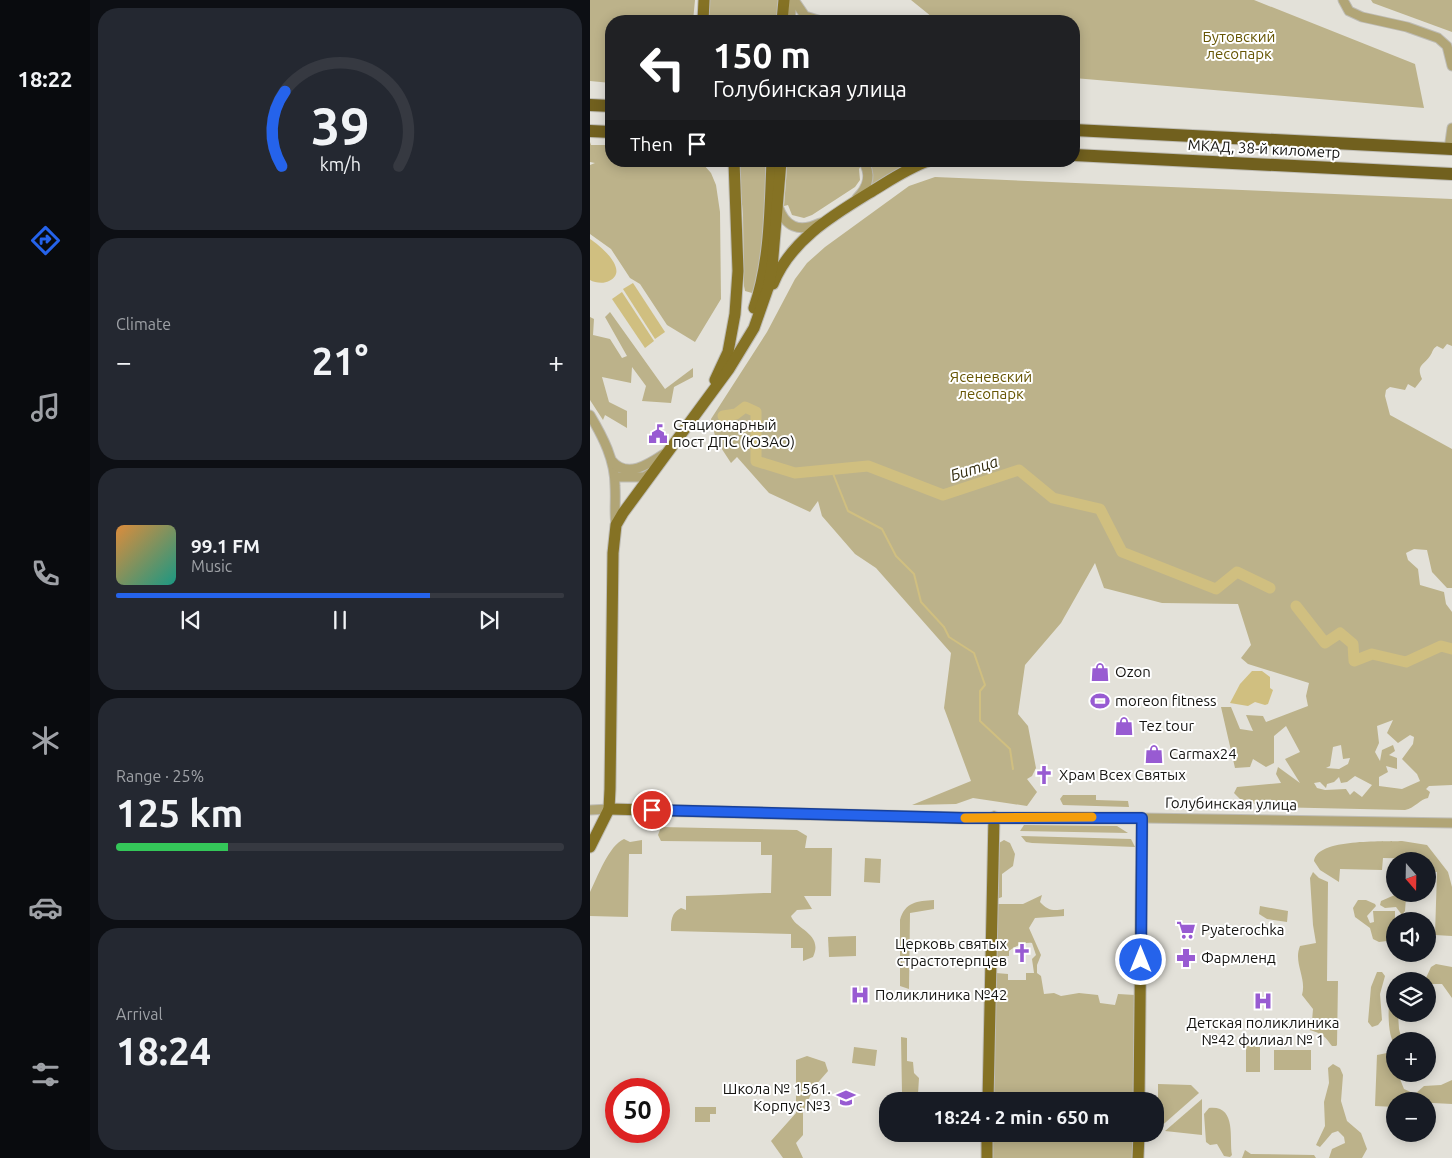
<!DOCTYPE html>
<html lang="en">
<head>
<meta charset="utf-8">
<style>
	:root { --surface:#171b24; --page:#242831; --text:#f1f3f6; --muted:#9ea1a6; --line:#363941; --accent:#2563eb }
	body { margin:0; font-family:Ubuntu,sans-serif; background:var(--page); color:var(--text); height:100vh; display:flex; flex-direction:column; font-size:19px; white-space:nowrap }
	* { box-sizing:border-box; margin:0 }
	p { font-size:16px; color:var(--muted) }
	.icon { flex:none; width:28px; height:28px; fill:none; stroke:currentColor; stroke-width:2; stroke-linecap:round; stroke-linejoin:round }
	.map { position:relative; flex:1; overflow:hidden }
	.panel { display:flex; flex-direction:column; gap:8px; padding:8px; background:#0d0f14; width:500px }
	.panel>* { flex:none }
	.top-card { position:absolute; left:15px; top:15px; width:475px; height:152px; border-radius:20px; box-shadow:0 2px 12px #0003; background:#202124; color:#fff; overflow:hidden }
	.needle { width:32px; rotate:160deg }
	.buttons { position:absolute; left:796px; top:852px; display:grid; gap:10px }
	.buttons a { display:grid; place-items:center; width:50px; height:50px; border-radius:50%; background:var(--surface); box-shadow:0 2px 12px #0003; font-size:25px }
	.speed { position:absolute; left:15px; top:1078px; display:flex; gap:10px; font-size:25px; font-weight:700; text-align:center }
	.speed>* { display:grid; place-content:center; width:65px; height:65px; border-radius:50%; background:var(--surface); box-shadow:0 2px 12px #0003; line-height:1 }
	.speed .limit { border:8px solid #d22; background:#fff; color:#111 }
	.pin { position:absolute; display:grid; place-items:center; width:42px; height:42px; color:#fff; margin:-21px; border:2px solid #fff; border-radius:50%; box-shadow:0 1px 5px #0007 }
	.me { position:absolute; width:55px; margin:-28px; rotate:0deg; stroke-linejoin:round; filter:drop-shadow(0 0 4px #0008) }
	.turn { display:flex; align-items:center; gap:18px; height:105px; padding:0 25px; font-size:22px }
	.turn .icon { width:65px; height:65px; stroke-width:2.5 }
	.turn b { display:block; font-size:35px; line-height:42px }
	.then { display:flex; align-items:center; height:48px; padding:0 25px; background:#0003; gap:10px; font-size:19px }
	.big { font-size:38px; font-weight:700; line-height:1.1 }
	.panel .widget { flex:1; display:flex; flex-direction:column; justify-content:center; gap:8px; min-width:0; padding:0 18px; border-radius:20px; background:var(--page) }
	.panel .dial { align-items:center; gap:0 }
	.dial svg { height:130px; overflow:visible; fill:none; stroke:var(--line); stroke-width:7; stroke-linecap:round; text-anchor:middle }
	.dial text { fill:var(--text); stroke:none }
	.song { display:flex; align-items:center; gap:15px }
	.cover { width:60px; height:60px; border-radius:8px; background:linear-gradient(135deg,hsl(30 70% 55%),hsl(170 70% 35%)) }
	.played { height:5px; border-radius:2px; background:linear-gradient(90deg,var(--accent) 70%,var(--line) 70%) }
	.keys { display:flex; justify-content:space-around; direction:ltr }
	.heat { display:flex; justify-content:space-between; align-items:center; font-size:28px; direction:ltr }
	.charge { height:8px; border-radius:4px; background:linear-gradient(90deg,#34c759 25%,var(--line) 0) }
	.trip { position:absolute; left:289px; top:1092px; width:285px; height:50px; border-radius:20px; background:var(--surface); box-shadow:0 2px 12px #0003; font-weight:700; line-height:50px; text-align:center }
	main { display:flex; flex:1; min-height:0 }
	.tabs { display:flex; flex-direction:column; width:90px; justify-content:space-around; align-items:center; background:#090b0e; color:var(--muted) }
	.tabs .icon { width:35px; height:35px }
	.tabs .selected { color:var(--accent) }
	.tabs b { font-size:22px; color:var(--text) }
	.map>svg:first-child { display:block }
	.green { fill:#bcb28a; fill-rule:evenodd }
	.water { fill:#d0bf80 }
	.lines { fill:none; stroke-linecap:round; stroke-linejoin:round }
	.stream { stroke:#d0bf80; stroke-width:2 }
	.river { stroke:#d0bf80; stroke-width:11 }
	.minor-casing { stroke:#bebcb5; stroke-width:11 }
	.major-casing { stroke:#bebcb5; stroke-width:13 }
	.highway-casing { stroke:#bebcb5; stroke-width:14 }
	.minor { stroke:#b1a576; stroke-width:9 }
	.major { stroke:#857224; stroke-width:11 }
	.highway { stroke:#71601e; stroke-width:12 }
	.route-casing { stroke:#184099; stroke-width:12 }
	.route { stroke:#2563eb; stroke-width:9 }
	.slow { stroke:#f59e0b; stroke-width:9 }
	.labels { text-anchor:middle; stroke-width:4; stroke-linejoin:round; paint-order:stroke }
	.park-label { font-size:15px; fill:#675604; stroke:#fff }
	.street-label { font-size:15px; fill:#151411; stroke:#fff }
	.poi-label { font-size:15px; fill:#151411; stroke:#fff; text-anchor:start }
	.water-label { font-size:16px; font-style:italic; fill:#342d10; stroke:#fff }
</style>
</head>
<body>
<main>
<nav class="tabs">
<b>18:22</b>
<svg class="icon selected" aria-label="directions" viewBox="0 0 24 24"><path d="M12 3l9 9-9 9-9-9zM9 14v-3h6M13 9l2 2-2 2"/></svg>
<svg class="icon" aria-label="music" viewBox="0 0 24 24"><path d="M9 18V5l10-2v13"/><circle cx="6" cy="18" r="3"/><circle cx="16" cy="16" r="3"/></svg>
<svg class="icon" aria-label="phone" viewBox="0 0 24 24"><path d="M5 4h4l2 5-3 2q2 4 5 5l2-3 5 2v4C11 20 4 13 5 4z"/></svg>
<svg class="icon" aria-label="climate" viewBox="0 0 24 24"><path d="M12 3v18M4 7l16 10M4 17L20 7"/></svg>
<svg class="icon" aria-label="car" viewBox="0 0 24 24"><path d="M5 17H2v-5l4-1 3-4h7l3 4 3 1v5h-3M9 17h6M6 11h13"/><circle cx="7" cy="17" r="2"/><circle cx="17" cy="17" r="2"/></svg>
<svg class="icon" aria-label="filters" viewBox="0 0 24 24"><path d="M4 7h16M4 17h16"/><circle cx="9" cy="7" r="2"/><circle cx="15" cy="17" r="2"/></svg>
</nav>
<section class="panel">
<div class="widget dial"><svg viewBox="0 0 100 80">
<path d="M14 69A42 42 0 1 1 86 69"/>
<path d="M14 69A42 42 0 0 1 16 23" stroke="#2563eb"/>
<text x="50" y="56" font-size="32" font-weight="700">39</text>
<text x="50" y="72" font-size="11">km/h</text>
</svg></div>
<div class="widget"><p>Climate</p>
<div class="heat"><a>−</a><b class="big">21°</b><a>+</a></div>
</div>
<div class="widget">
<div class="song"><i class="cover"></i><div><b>99.1 FM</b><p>Music</p></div></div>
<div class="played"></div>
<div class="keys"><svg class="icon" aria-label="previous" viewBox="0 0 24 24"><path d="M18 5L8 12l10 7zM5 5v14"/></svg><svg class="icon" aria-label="pause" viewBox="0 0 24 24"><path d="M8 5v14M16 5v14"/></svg><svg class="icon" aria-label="next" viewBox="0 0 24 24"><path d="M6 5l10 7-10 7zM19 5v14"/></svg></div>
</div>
<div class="widget"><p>Range · 25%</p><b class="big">125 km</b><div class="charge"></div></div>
<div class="widget"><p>Arrival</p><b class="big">18:24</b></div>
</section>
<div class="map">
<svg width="862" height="1158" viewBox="0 0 862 1158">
	<rect width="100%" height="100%" fill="#e3e1d9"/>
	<g class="green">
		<path d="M0,0H105L103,21H21V83L0,81Z"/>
		<path d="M119,0H191L189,21H118Z"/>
		<path d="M321,0H664L825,64L834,108L484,78V21H347Z"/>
		<path d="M781,0H862V32L783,3Z"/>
		<path d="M0,142L1,145H21V161H93L113,164L121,173L126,185L130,212L131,299L105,342L77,325L50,284L40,278L21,249L0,234V165L5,163L0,162Z"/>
		<path d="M148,161H268L271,166L269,169L270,180L265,187L222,215L214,218L202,215L198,205L194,206L197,168L175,167C175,204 177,260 162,293L155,291L154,286L153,215Z"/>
		<path d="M277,161H326L279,190L282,172Z"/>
		<path d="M345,177L862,199V346L857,344L853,349L847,346C842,349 843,352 840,356C833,366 826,365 832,379L825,388L818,384L815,390L800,387L796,390L795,396L800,415L862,449V588H857L842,572L837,550L824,549L816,553L818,560L828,569L830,585L854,592L856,604L862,612V785L839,786L836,789L840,792L838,798C830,799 825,808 815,810L676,807L651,800L644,793L647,787L691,783L686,774L688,767L710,783L695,759L710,752L696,726L684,736V763L676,767L663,759L660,767L645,768L631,707H641L650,729L663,731L656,715L673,716L676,722L718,706L716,696L719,683L658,664L651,658L661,645L648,604L572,603L514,588L505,563L471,623L435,665L428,714L438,726L446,768L442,776L437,779L447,792L437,806L383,798L366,804L322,805L381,781L354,708L361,653L286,568L265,554L232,516L228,501L220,512L179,493L147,457L141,463L126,440L121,419L177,332L205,279L217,263L235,247L319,186ZM803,720L797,733L808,743L820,735L824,737L823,744L812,759L827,774L830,781L812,789L789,786V777L798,772L796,766L807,769V758L799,755L805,751L803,745L792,750L790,761L785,752L789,743L787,726ZM751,745L753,759L760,758L758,764L749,769L736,768L740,766L743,747ZM765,776L782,785L772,797L764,791L760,795L756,789L735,790L727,788L724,783L730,782L736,788L737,784L744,782L749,777L751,783L757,782Z"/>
		<path d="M20,312L75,389L103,368V377L84,387L81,403L52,401L56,386L42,367L41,383L12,377L19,402L37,411V428L15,415L13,420L0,400V317L4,319L3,335L20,339L32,358L37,356L15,317Z"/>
		<path d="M473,795H506V800L538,801L539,807L473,805L470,799Z"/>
		<path d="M434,825L527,826L538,833L430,831Z"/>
		<path d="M71,827L207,830L217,836L215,848H242L241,896H214L222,909L207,910L201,916C205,929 234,934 223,957L213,961V948H201V934L81,931C81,921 81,913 91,908L96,910V896C125,896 152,893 181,893L182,855H171V842L71,841L68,835Z"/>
		<path d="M431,836L541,839L545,847L442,843L436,842Z"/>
		<path d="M34,839L40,842L52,840V854H39L38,917L0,916C0,909 0,898 0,892C7,878 19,845 34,839Z"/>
		<path d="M414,840L420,843L425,854L423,866L412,874V897L407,899L409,843Z"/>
		<path d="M812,841L837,845L858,872L862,887V882V936L845,935L847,872L838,871V861L834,859L793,858L792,870L750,869L749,882L730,870L724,861C727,838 794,842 812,841Z"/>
		<path d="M275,858L291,859L290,883L274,882Z"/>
		<path d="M723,872L729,878L738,882L737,981H748L747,1045L746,1046H742C738,1041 736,1037 730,1034C723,1029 713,1032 712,1021H722L723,1009L712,995C717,978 703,963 710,946L726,943L723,925L720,878Z"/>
		<path d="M807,894L816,897L815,911L812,915L806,907L795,908L790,905L791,901Z"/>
		<path d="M452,895L450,902C458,911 464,911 474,909V916L445,918L439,928L451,955L447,965V973L451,976L454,994L464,993L471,996L489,993L508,995L510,1003L525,1005L528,994L545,995L544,1101H403L406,973L418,974V980H436V973H444L442,959L446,955L442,943C435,942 425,946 419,951V956H414L412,967H407L408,904H433Z"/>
		<path d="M344,900V909L320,913L319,989L310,986V920C315,902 327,901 344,900Z"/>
		<path d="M768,900H776L785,904L786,906L777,916L780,923L784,922L783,911H805V930L801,931L805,932V940L789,942L783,939L780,928L765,917L763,908Z"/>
		<path d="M670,906L698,911L697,922L677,919L669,914Z"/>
		<path d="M266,936V956L239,957L238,937Z"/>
		<path d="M846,964L862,967V998L852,984H838V981H805L815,978H836L841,967Z"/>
		<path d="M787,972H792L795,976L790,994L792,1020L788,1025L782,1027L778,1022L781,987Z"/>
		<path d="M805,981V1014H808L809,1029L812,1041H805V1045C796,1035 797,992 805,981Z"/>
		<path d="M311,1037L317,1038V1061L323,1062L324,1073L329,1078L328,1094L312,1093Z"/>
		<rect x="656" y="1046" width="14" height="26"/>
		<path d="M264,1047L287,1050L285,1066L262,1063Z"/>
		<rect x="684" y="1050" width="37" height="20"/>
		<path d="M802,1052L805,1053V1074H808L814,1089L825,1094L834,1086L851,1085L862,1080V1104L805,1101V1107L785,1106L787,1055Z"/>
		<path d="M217,1056L235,1062L238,1071L224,1087L213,1112V1135L206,1143L213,1158H193L181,1141L206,1113V1060Z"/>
		<path d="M743,1064L750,1068L753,1075L751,1101L757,1121L771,1133L777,1149L772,1158H739L742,1149L755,1143L754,1137L748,1131L742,1133L730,1147L726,1145L735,1126L734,1102L739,1083L738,1068Z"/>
		<path d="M568,1084L601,1085L609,1093L568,1129Z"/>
		<path d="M612,1099V1135L575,1131Z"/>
		<path d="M105,1107H126V1114H120V1122H105Z"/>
		<path d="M619,1108C647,1105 639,1138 642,1155L640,1157L634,1156L627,1144L620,1145L616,1142L614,1114Z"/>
		<path d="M403,1134H544L543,1158H402Z"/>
		<path d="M655,1150L661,1154L724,1155L726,1158H652Z"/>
	</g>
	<g class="water">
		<path d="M0,239C11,246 40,271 19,281C14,284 5,283 0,280Z"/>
		<path d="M43,283L75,332L65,339L33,289Z"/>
		<path d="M32,292L64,341L55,348L22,299Z"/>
		<path d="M662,671H672L680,677V688L683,690L678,704L675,705L665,702L658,706L640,703L650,684Z"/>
	</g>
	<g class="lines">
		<path class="stream" d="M242,471L258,511L292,529L306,556L324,574L331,602L354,627L359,637L384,653L395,685L390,691V721L420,749L423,769"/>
		<g class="river">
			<path d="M133,416L146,414L155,407L166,412V461L205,473L278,466L353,495L429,470L463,498L510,509L532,552L626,589L647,572L680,588"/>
			<path d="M706,606L735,643L750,633L763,644L764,661L782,654L816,662L851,646L862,649"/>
		</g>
		<g class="minor-casing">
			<g id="minor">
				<path d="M204,0L215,16L231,21"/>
				<path d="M753,0L759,11L772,17L817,27L848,38L857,46L862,66"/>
				<path d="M200,21L202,0"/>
				<path d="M859,149L862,128"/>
				<path d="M267,198C278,187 282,175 273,161"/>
				<path d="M188,206C195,227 209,233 230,223"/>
				<path d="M0,415C13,437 25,460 25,486C26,500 24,512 26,525"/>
				<path d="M22,461C37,479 59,464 74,454"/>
				<path d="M25,477H54L62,472"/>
				<path d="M0,810L19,809"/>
				<path d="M552,818L862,823"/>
			</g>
		</g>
		<g class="major-casing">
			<g id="major">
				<path d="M113,21L114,0"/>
				<path d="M192,21L194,0"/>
				<path d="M183,284C201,239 245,214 284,190C302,179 318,168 338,161"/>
				<path d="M164,308C180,262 180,210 182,161"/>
				<path d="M125,380L138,352L145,314L148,271L144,161"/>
				<path d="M19,809L374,818H552L549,1101"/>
				<path d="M0,847L19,809L20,789L23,553L26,525L33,513L139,369L164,328L178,288L182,268L191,161"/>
				<path d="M398,1101L404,817"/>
				<path d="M397,1158V1134"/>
				<path d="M548,1158L549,1134"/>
			</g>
		</g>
		<g class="highway-casing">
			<g id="highway">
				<path d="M0,105L21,106"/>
				<path d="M484,130L862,149"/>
				<path d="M0,131L21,132"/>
				<path d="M484,155L862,174"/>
			</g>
		</g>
		<use href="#minor" class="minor"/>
		<use href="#major" class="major"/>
		<use href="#highway" class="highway"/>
	</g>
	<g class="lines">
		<g class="route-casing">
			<path id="route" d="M62,810L374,818H552L551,960"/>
		</g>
		<use href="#route" class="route"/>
		<path class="slow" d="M375,818L502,817"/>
	</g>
	<defs>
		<g id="civic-bare" transform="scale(1.5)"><path d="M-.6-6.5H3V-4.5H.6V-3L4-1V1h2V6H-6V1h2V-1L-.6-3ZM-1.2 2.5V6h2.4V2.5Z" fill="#985bd2" stroke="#fff" stroke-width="2.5" paint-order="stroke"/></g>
		<g id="shop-bare" transform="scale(1.5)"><path d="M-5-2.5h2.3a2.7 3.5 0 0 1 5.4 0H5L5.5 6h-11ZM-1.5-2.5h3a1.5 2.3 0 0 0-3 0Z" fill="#985bd2" stroke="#fff" stroke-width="2.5" paint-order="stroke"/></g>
		<g id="stadium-bare" transform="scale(1.5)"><path d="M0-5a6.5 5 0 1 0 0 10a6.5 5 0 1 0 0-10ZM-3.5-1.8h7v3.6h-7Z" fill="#985bd2" stroke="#fff" stroke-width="2.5" paint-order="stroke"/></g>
		<g id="church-bare" transform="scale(1.5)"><path d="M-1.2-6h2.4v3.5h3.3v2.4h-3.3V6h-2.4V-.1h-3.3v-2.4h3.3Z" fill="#985bd2" stroke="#fff" stroke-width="2.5" paint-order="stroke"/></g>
		<g id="supermarket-bare" transform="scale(1.5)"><path d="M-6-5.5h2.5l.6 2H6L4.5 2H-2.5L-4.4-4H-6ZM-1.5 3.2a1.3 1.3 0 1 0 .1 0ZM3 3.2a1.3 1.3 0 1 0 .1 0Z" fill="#985bd2" stroke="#fff" stroke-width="2.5" paint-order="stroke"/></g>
		<g id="pharmacy-bare" transform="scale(1.5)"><path d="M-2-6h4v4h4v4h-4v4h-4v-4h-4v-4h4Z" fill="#985bd2" stroke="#fff" stroke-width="2.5" paint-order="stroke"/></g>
		<g id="hospital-bare" transform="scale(1.5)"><path d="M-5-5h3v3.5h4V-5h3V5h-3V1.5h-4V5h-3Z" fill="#985bd2" stroke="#fff" stroke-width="2.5" paint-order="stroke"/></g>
		<g id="school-bare" transform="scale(1.5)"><path d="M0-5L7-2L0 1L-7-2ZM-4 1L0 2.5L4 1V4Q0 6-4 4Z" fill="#985bd2" stroke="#fff" stroke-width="2.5" paint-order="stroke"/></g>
	</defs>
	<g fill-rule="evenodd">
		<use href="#civic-bare" x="68" y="434"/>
		<use href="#shop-bare" x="510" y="672"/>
		<use href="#stadium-bare" x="510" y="701"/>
		<use href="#shop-bare" x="534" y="726"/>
		<use href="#shop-bare" x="564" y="754"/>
		<use href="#church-bare" x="454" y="775"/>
		<use href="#supermarket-bare" x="596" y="930"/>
		<use href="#church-bare" x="432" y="953"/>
		<use href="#pharmacy-bare" x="596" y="958"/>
		<use href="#hospital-bare" x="270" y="995"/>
		<use href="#hospital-bare" x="673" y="1001"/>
		<use href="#school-bare" x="256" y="1098"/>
	</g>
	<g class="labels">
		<g class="park-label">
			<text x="649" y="42">Бутовский<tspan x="649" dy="17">лесопарк</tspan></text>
			<text x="401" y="382">Ясеневский<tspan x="401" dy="17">лесопарк</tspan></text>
		</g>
		<g class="street-label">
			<text transform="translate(674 149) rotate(3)" y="5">МКАД, 38-й километр</text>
			<text transform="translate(641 804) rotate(1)" y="5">Голубинская улица</text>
		</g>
		<g class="poi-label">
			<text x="83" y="430">Стационарный<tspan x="83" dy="17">пост ДПС (ЮЗАО)</tspan></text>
			<text x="525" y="677">Ozon</text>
			<text x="525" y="706">moreon fitness</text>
			<text x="549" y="731">Tez tour</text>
			<text x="579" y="759">Carmax24</text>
			<text x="469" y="780">Храм Всех Святых</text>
			<text x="611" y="935">Pyaterochka</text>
			<text x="417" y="949" text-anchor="end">Церковь святых<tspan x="417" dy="17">страстотерпцев</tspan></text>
			<text x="611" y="963">Фармленд</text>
			<text x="285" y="1000">Поликлиника №42</text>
			<text x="673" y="1028" text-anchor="middle">Детская поликлиника<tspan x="673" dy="17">№42 филиал № 1</tspan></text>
			<text x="241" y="1094" text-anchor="end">Школа № 1561.<tspan x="241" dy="17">Корпус №3</tspan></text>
		</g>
		<g class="water-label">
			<text transform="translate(384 468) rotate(-18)" y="6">Битца</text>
		</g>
	</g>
</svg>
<div class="buttons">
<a><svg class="needle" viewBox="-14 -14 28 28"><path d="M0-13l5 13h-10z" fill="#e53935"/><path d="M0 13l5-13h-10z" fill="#9ea1a6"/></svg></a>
<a><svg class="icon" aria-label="sound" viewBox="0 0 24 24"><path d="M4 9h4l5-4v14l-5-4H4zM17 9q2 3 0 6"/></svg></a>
<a><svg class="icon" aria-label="layers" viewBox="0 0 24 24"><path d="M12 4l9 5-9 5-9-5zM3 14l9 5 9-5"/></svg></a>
<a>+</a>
<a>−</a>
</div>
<div class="speed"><div class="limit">50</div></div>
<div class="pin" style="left:62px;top:810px;background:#d93025"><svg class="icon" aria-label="arrive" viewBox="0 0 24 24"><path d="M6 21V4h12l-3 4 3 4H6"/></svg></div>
<svg class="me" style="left:551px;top:960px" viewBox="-20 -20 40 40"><circle r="17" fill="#2563eb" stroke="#fff" stroke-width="3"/><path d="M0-11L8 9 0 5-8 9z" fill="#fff"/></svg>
<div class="trip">18:24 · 2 min · 650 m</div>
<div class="top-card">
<div class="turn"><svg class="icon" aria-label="left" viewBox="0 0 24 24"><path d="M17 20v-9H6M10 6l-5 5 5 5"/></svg><div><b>150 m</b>Голубинская улица</div></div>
<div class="then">Then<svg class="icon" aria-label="arrive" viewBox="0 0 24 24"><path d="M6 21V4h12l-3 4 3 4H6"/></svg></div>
</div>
</div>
</main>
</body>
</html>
